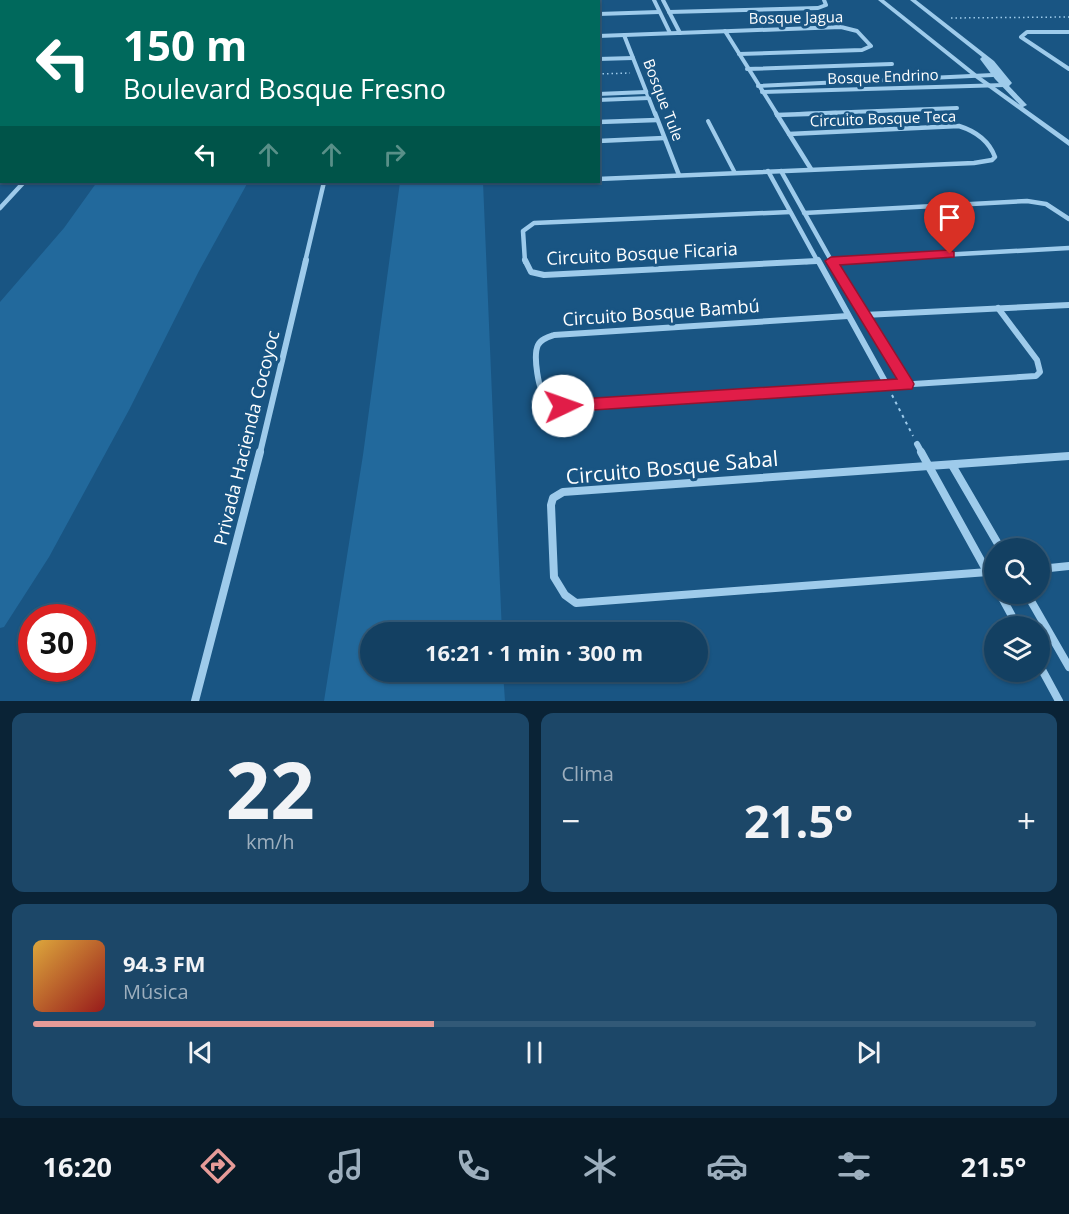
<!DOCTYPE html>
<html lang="es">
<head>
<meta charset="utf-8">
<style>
	:root { --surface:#134062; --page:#1c4768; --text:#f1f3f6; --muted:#9dafbe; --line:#325977; --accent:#e69b98 }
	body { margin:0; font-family:"Open Sans",sans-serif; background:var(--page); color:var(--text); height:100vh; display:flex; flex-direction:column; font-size:22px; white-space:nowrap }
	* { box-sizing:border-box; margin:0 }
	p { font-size:20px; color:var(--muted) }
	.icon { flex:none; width:33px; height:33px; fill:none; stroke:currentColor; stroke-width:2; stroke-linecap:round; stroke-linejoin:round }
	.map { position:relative; height:701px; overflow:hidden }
	.sheet { display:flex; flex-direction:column; gap:12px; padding:12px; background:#0a2336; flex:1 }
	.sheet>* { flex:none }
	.hud { position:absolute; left:0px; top:0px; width:600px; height:183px; box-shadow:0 2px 4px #0004,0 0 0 2px var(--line); background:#00695c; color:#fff; overflow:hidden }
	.buttons { position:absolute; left:984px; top:538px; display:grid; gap:12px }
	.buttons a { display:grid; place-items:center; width:66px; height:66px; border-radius:50%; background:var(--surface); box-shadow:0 2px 4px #0004,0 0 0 2px var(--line); font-size:30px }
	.speed { position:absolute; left:18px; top:604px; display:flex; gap:12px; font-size:30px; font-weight:700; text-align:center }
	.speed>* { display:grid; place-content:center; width:78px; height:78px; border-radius:50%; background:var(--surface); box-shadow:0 2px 4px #0004,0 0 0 2px var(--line); line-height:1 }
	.speed .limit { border:9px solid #d22; background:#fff; color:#111 }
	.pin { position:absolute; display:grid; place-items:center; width:51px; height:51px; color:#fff; margin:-62px -26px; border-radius:50% 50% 50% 0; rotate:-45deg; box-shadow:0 0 6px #0007 }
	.pin .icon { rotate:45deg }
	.me { position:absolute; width:66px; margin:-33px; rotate:87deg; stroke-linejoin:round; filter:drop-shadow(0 0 4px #0008) }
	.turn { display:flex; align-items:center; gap:21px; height:126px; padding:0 24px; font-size:27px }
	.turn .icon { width:78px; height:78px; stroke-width:2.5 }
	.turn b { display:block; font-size:42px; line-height:51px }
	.lanes { display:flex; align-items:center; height:57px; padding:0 24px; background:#0003; justify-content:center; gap:30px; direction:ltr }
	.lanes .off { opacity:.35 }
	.big { font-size:45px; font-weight:700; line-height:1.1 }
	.sheet .card { flex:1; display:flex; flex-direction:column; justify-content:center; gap:9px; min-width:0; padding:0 21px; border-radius:12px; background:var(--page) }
	.sheet .dial { align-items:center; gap:0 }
	.dial b { font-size:78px; line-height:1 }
	.song { display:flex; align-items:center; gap:18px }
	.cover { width:72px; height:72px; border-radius:9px; background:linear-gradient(135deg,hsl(40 70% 55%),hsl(0 70% 35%)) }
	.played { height:6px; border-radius:3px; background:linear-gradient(90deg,var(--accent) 40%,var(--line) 40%) }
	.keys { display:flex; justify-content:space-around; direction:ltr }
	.heat { display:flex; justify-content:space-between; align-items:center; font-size:33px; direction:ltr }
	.sheet .tiles { flex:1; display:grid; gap:12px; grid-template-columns:1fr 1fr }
	.card:last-child { grid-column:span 2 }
	.trip { position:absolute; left:360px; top:622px; width:348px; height:60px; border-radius:30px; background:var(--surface); box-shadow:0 2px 4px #0004,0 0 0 2px var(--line); font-weight:700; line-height:60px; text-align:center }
	.dock { display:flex; height:96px; justify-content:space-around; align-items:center; background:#081a27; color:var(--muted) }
	.dock .icon { width:42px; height:42px }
	.dock .active { color:var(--accent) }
	.dock b { font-size:27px; color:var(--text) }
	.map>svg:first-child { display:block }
	.green { fill:#22699c }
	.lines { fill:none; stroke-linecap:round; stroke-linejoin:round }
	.path-far1 { stroke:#9ecbeb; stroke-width:1.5; stroke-dasharray:1.5 3; stroke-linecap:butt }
	.path { stroke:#9ecbeb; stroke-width:2; stroke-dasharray:3 4.5; stroke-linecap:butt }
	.service { stroke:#9ecbeb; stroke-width:4 }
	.minor-far3 { stroke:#9ecbeb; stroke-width:4 }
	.minor-far2 { stroke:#9ecbeb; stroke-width:4.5 }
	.minor-far1 { stroke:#9ecbeb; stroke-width:6 }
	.minor { stroke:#9ecbeb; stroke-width:8 }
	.tertiary { fill:#9ecbeb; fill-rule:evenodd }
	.route { fill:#e11d48; stroke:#92132f; stroke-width:1.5 }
	.labels { text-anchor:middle; stroke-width:6; stroke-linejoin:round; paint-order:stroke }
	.far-street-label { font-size:15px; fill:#fff; stroke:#195583 }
	.street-label { font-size:18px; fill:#fff; stroke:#195583 }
	.near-street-label { font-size:21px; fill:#fff; stroke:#195583 }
</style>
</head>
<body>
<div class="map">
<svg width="1069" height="701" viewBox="0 0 1069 701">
	<rect width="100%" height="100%" fill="#195583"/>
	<g class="green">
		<path d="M0,0H108L2,2L0,123Z"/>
		<path d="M97,182H248L199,271L129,410L49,557L4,627L0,628V302L64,228Z"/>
		<path d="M400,182H483L502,633H370V672H503L505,701H324L363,455Z"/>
	</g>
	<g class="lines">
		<g class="path-far1">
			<path d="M951,18L1069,17"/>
			<path d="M598,74L630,73"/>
		</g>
		<path class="path" d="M892,395L913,436"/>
		<path class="service" d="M708,121L735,173"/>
		<g class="minor-far3">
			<path d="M654,0L670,33"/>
			<path d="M663,0L680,33"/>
			<path d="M669,12L818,8L826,5L824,0"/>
			<path d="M598,14L659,12"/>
			<path d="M725,31L777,114"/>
			<path d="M1069,32H1027L1021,37L1069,69"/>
			<path d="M624,35L655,114"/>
			<path d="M598,36L841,27L857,31L871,46L862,50L739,54"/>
			<path d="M598,59L633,58"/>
			<path d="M747,69L892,64"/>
			<path d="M758,86L993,75"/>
			<path d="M762,92L1005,85"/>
			<path d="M598,94L646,92"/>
			<path d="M598,100L649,98"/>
			<path d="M798,114L957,108"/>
		</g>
		<g class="minor-far2">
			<path d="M655,113L679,175"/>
			<path d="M776,113L811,169"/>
			<path d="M777,115L836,113"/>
			<path d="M598,122L657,120"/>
			<path d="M598,141L664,138"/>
			<path d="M768,171L818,262"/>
			<path d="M781,171L832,262"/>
			<path d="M598,179L974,163L992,160L995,157C989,141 975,131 959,126L789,134"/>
			<path d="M0,208L24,182"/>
			<path d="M804,213L1027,201L1046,204L1069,219"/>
			<path d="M832,261L1069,248"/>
			<path d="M305,262L324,182"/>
			<path d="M525,262L523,231L534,223L790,212"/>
			<path d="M806,262L817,261"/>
		</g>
		<g class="minor-far1">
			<path d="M525,260L531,272L544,275L817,261"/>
			<path d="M818,260L887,385"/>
			<path d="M831,260L907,384"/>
			<path d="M832,261L849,260"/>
			<path d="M864,315L1069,305"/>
			<path d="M848,316L554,335C548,337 541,339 538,345C533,355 538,392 547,399C554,406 565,406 574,406L1036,376L1040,372L1037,360L998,308"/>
			<path d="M917,444L922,453"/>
			<path d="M260,453L306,260"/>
		</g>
		<g class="minor">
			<path d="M921,452L994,584"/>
			<path d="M952,465L1001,549"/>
			<path d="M1040,569L1069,566"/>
			<path d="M988,572L576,603L565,595L554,577L551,505L553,498L563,492L1069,456"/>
			<path d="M1000,594L1018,627"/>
			<path d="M1027,594L1069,667"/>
			<path d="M1040,666L1059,701"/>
			<path d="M195,701L260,452"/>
		</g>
		<path class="tertiary" d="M878,0H884L978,75L1020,105L995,79L980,59L982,57L910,0H916L994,61L1012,83L1009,86L1027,105L1023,107L1069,140V146L974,77Z"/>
	</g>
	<path class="route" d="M950,250L954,252V257L840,265L912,380L914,384L912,389L563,412L558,410L556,406L558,402L563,400L897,379L825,261L831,257Z"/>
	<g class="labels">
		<g class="far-street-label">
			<text transform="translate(796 18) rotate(-1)" y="5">Bosque Jagua</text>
			<text transform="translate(883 77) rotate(-2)" y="5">Bosque Endrino</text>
			<text transform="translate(663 100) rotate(69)" y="5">Bosque Tule</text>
			<text transform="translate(883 119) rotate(-2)" y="5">Circuito Bosque Teca</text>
		</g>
		<g class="street-label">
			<text transform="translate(642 254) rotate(-3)" y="6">Circuito Bosque Ficaria</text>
			<text transform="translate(661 313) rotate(-4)" y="6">Circuito Bosque Bambú</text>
			<text transform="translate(247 438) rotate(-76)" y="6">Privada Hacienda Cocoyoc</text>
		</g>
		<g class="near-street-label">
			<text transform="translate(672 468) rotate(-5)" y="7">Circuito Bosque Sabal</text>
		</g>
	</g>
</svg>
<div class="buttons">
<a><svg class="icon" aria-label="search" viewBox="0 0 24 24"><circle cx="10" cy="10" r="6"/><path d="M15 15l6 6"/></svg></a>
<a><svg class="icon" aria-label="layers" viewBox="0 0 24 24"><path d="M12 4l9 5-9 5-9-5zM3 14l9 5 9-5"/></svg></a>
</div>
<div class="speed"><div class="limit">30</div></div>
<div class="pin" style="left:950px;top:254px;background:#d93025"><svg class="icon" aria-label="arrive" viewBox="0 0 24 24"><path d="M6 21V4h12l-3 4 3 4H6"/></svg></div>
<svg class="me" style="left:563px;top:406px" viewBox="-20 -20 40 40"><circle r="19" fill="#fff"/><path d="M0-13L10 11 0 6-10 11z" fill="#e11d48"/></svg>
<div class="trip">16:21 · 1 min · 300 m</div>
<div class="hud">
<div class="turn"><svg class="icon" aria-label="left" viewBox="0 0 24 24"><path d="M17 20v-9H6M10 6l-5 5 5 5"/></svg><div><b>150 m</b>Boulevard Bosque Fresno</div></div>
<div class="lanes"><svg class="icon" aria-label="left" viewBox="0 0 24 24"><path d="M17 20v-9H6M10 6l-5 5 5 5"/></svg><svg class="icon off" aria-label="ahead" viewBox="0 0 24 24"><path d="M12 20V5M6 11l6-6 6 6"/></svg><svg class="icon off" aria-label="ahead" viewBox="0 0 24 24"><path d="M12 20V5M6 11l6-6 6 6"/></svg><svg class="icon off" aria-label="right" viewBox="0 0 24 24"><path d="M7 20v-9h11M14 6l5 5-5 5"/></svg></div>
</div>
</div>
<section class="sheet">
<div class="tiles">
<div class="card dial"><b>22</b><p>km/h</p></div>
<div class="card"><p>Clima</p>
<div class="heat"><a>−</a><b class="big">21.5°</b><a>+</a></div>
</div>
<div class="card">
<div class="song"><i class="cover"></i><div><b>94.3 FM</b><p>Música</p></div></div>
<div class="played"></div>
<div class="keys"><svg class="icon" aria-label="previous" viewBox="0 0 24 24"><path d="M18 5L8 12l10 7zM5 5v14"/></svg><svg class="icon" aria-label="pause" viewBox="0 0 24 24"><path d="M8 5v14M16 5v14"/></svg><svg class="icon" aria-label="next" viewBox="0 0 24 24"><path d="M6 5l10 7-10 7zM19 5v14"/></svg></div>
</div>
</div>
</section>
<nav class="dock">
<b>16:20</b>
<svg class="icon active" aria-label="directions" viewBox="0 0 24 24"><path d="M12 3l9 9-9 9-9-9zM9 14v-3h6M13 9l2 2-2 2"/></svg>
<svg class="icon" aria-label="music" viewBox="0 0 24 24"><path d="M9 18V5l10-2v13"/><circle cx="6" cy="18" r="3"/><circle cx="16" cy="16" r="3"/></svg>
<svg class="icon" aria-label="phone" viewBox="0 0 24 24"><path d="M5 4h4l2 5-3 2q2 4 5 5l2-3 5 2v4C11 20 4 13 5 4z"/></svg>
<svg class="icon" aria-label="climate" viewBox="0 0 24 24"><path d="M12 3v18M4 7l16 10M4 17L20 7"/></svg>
<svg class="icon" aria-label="car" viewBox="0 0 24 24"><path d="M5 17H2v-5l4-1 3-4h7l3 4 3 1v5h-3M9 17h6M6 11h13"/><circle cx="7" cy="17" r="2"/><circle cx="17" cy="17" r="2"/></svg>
<svg class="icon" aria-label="filters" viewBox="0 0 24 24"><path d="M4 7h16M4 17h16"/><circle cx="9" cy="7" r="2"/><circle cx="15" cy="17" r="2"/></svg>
<b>21.5°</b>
</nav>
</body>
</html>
